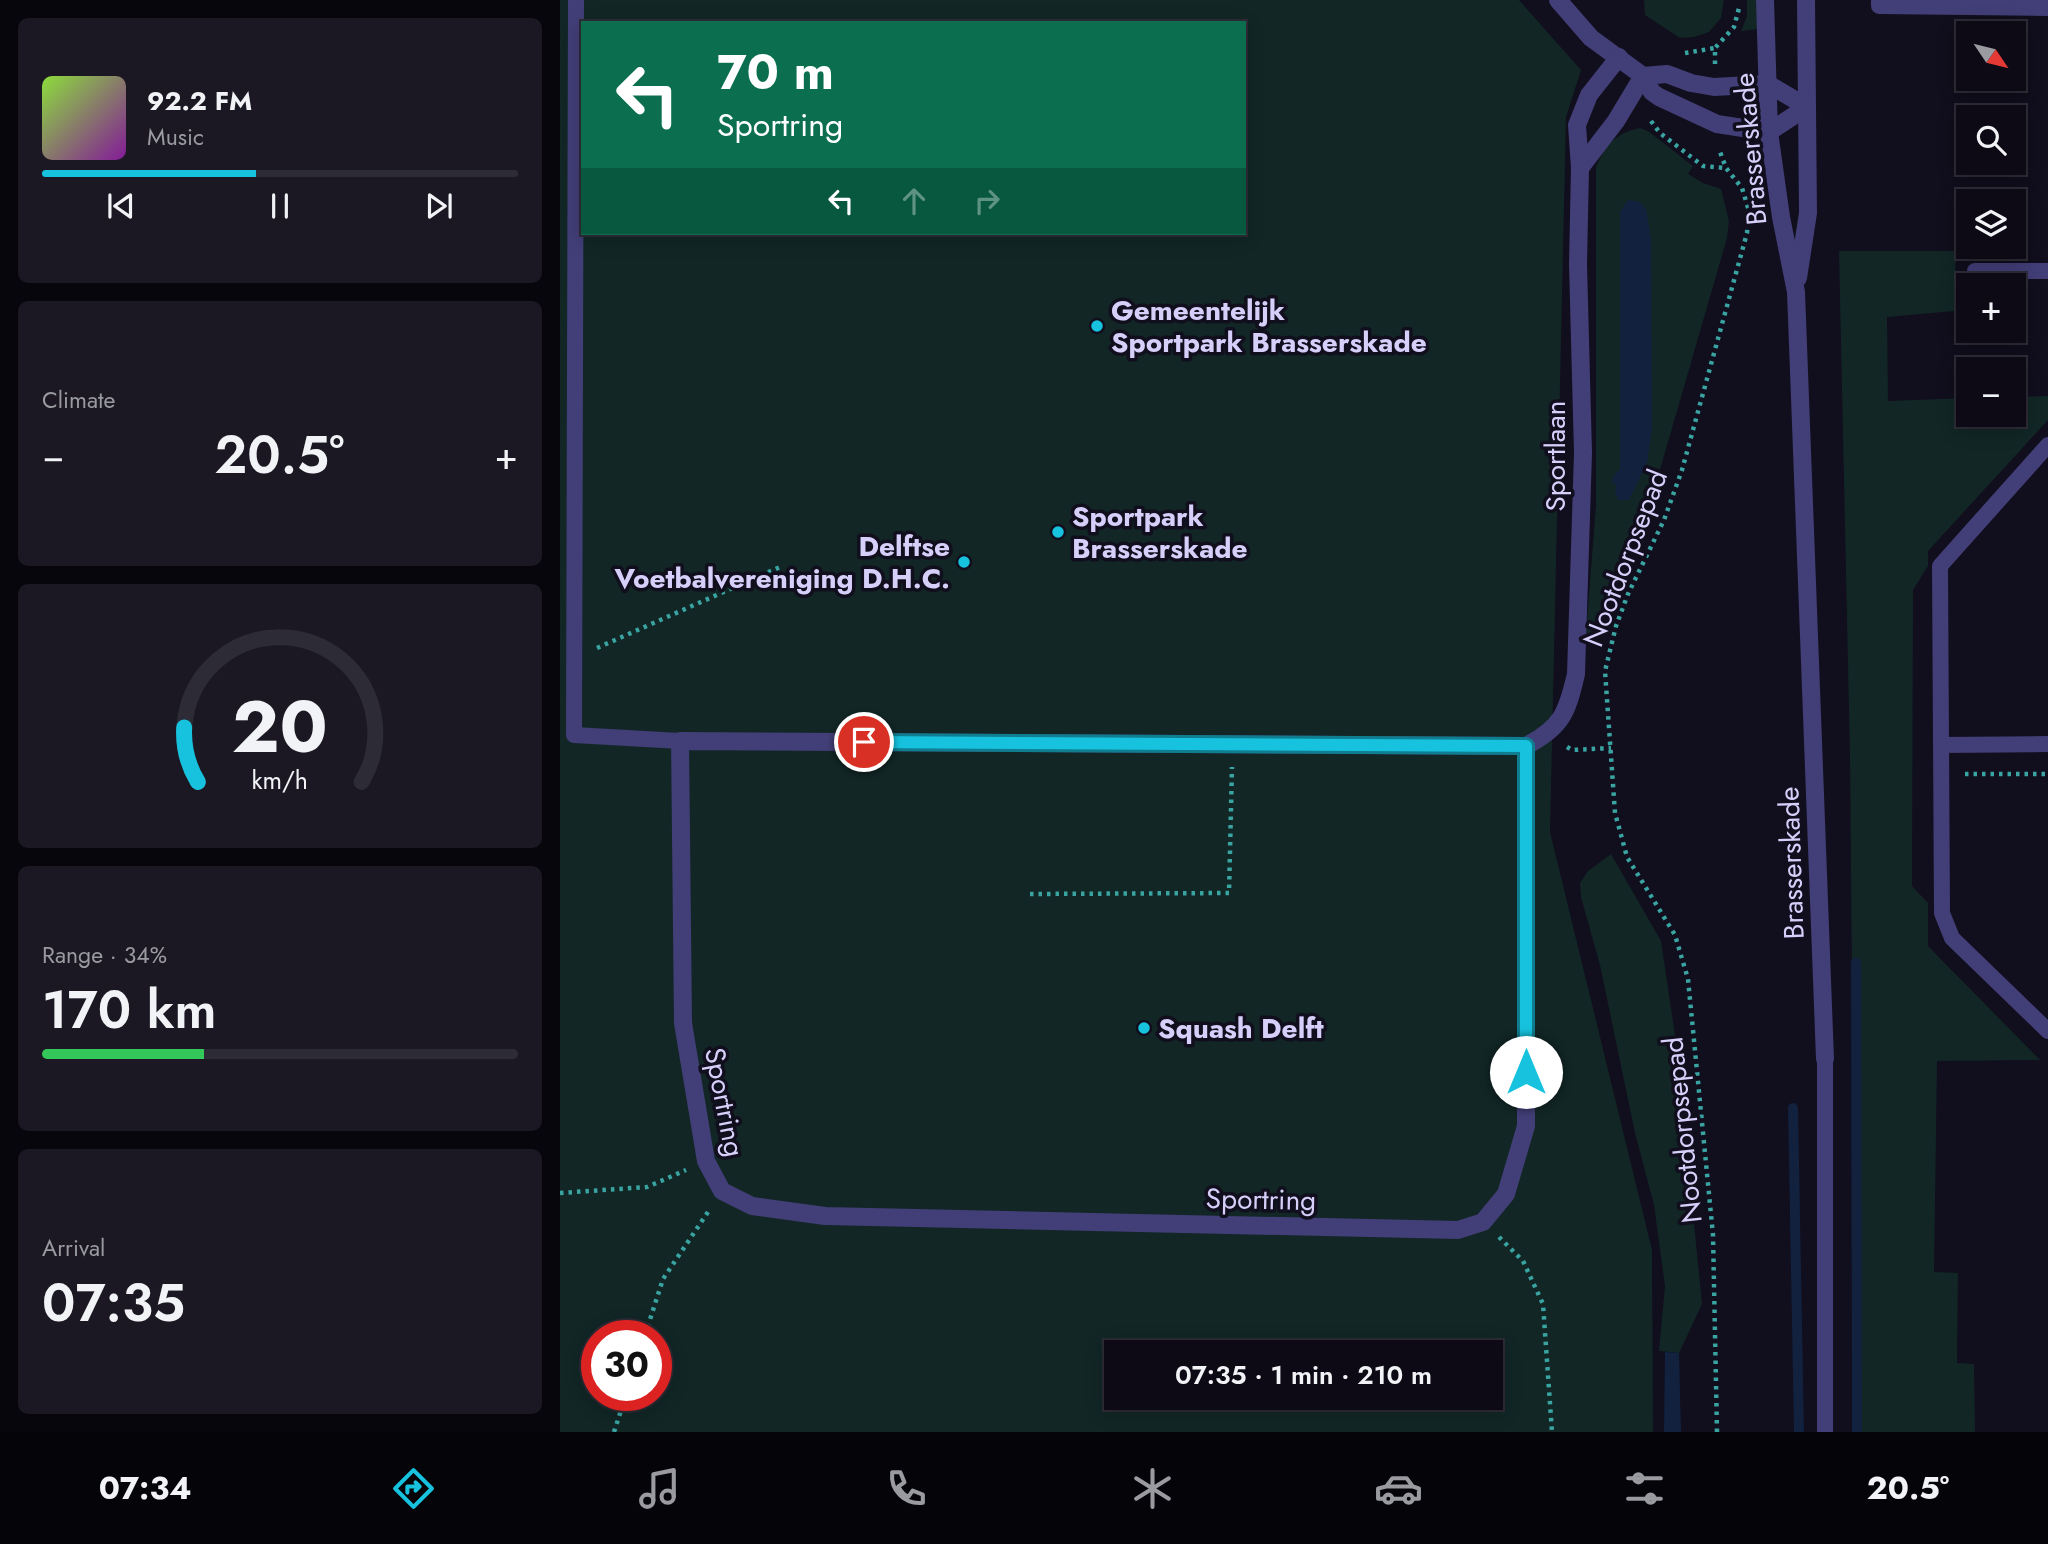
<!DOCTYPE html>
<html lang="en">
<head>
<meta charset="utf-8">
<style>
	:root { --surface:#0d0a16; --page:#1b1823; --text:#f1f3f6; --muted:#9a9aa1; --line:#2d2b35; --accent:#17c2de }
	body { margin:0; font-family:Jost,sans-serif; background:var(--page); color:var(--text); height:100vh; display:flex; flex-direction:column; font-size:26px; white-space:nowrap }
	* { box-sizing:border-box; margin:0 }
	p { font-size:23px; color:var(--muted) }
	.icon { flex:none; width:38px; height:38px; fill:none; stroke:currentColor; stroke-width:2; stroke-linecap:round; stroke-linejoin:round }
	.map { position:relative; flex:1; overflow:hidden }
	.sheet { display:flex; flex-direction:column; gap:18px; padding:18px; background:#07060c; width:560px }
	.sheet>* { flex:none }
	.banner { position:absolute; left:21px; top:21px; width:665px; height:214px; border-radius:0px; box-shadow:0 4px 18px #0003,0 0 0 2px var(--line); background:#0b6e4f; color:#fff; overflow:hidden }
	.needle { width:46px; rotate:125deg }
	.controls { position:absolute; left:1396px; top:21px; display:grid; gap:14px }
	.controls a { display:grid; place-items:center; width:70px; height:70px; border-radius:0px; background:var(--surface); box-shadow:0 4px 18px #0003,0 0 0 2px var(--line); font-size:35px }
	.speed { position:absolute; left:21px; top:1320px; display:flex; gap:14px; font-size:35px; font-weight:700; text-align:center }
	.speed>* { display:grid; place-content:center; width:91px; height:91px; border-radius:50%; background:var(--surface); box-shadow:0 4px 18px #0003,0 0 0 2px var(--line); line-height:1 }
	.speed .limit { border:10px solid #d22; background:#fff; color:#111 }
	.pin { position:absolute; display:grid; place-items:center; width:60px; height:60px; color:#fff; margin:-30px; border:4px solid #fff; border-radius:50%; box-shadow:0 2px 7px #0007 }
	.me { position:absolute; width:77px; margin:-38px; rotate:0deg; stroke-linejoin:round; filter:drop-shadow(0 0 5px #0008) }
	.turn { display:flex; align-items:center; gap:24px; height:147px; padding:0 21px; font-size:32px }
	.turn .icon { width:91px; height:91px; stroke-width:2.5 }
	.turn b { display:block; font-size:49px; line-height:60px }
	.lanes { display:flex; align-items:center; height:66px; padding:0 21px; background:#0003; justify-content:center; gap:35px; direction:ltr }
	.lanes .off { opacity:.35 }
	.big { font-size:52px; font-weight:600; line-height:1.1 }
	.sheet .tile { flex:1; display:flex; flex-direction:column; justify-content:center; gap:10px; min-width:0; padding:0 24px; border-radius:10px; background:var(--page) }
	.sheet .dial { align-items:center; gap:0 }
	.dial svg { height:182px; overflow:visible; fill:none; stroke:var(--line); stroke-width:7; stroke-linecap:round; text-anchor:middle }
	.dial text { fill:var(--text); stroke:none }
	.song { display:flex; align-items:center; gap:21px }
	.cover { width:84px; height:84px; border-radius:10px; background:linear-gradient(135deg,hsl(90 70% 55%),hsl(290 70% 35%)) }
	.played { height:7px; border-radius:4px; background:linear-gradient(90deg,var(--accent) 45%,var(--line) 45%) }
	.keys { display:flex; justify-content:space-around; direction:ltr }
	.heat { display:flex; justify-content:space-between; align-items:center; font-size:38px; direction:ltr }
	.charge { height:10px; border-radius:5px; background:linear-gradient(90deg,#34c759 34%,var(--line) 0) }
	.trip { position:absolute; left:544px; top:1340px; width:399px; height:70px; border-radius:0px; background:var(--surface); box-shadow:0 4px 18px #0003,0 0 0 2px var(--line); font-weight:600; line-height:70px; text-align:center }
	.menu { display:flex; height:112px; justify-content:space-around; align-items:center; background:#050409; color:var(--muted) }
	.menu .icon { width:49px; height:49px }
	.menu .active { color:var(--accent) }
	.menu b { font-size:32px; color:var(--text) }
	main { display:flex; flex:1; min-height:0 }
	.map>svg:first-child { display:block }
	.green { fill:#122626; fill-rule:evenodd }
	.water { fill:#12213e }
	.lines { fill:none; stroke-linecap:round; stroke-linejoin:round }
	.stream { stroke:#12213e; stroke-width:10 }
	.path { stroke:#39a4a2; stroke-width:4.5; stroke-dasharray:3.5 5; stroke-linecap:butt }
	.lane { stroke:#423e77; stroke-width:16 }
	.street { stroke:#423e77; stroke-width:18 }
	.route-casing { stroke:#0f7e90; stroke-width:18 }
	.route { stroke:#17c2de; stroke-width:12 }
	.poi-dot { fill:#17c2de; stroke:#110e1d; stroke-width:2.5 }
	.labels { text-anchor:middle; stroke-width:7; stroke-linejoin:round; paint-order:stroke }
	.street-label { font-size:28px; fill:#d6cffa; stroke:#110e1d }
	.poi-label { font-size:28px; font-weight:bold; fill:#d6cffa; stroke:#110e1d; text-anchor:start }
</style>
</head>
<body>
<main>
<section class="sheet">
<div class="tile">
<div class="song"><i class="cover"></i><div><b>92.2 FM</b><p>Music</p></div></div>
<div class="played"></div>
<div class="keys"><svg class="icon" aria-label="previous" viewBox="0 0 24 24"><path d="M18 5L8 12l10 7zM5 5v14"/></svg><svg class="icon" aria-label="pause" viewBox="0 0 24 24"><path d="M8 5v14M16 5v14"/></svg><svg class="icon" aria-label="next" viewBox="0 0 24 24"><path d="M6 5l10 7-10 7zM19 5v14"/></svg></div>
</div>
<div class="tile"><p>Climate</p>
<div class="heat"><a>−</a><b class="big">20.5°</b><a>+</a></div>
</div>
<div class="tile dial"><svg viewBox="0 0 100 80">
<path d="M14 69A42 42 0 1 1 86 69"/>
<path d="M14 69A42 42 0 0 1 8 45" stroke="#17c2de"/>
<text x="50" y="56" font-size="32" font-weight="700">20</text>
<text x="50" y="72" font-size="11">km/h</text>
</svg></div>
<div class="tile"><p>Range · 34%</p><b class="big">170 km</b><div class="charge"></div></div>
<div class="tile"><p>Arrival</p><b class="big">07:35</b></div>
</section>
<div class="map">
<svg width="1488" height="1432" viewBox="0 0 1488 1432">
	<rect width="100%" height="100%" fill="#110e1d"/>
	<g class="green">
		<path d="M0,0H959L1021,70L1006,117L990,832L1092,1250L1093,1432H0ZM23,23H684V233H23ZM37,1335H96V1395H37ZM556,1353H931V1398H556Z"/>
		<path d="M1084,0H1164L1161,18L1149,32L1134,37L1120,38L1085,15Z"/>
		<path d="M1187,0H1199L1200,29L1181,31L1187,16Z"/>
		<path d="M1080,128L1088,131L1133,166L1128,174L1143,183L1161,189L1169,221L1167,238L1095,487L1025,646L1036,505V167C1045,145 1056,133 1080,128Z"/>
		<path d="M1279,251H1396L1394,311L1327,317L1328,401L1409,398V415H1454V397L1488,396V420L1368,551V566L1353,590L1352,886L1368,903V946L1480,1060L1377,1061L1374,1272L1398,1273L1397,1363L1414,1364L1415,1432H1296L1290,756Z"/>
		<path d="M1051,854L1101,941L1116,1042L1142,1304L1119,1353L1099,1351L1105,1286L1094,1205L1075,1133L1040,965L1021,897L1020,883L1028,871Z"/>
	</g>
	<g class="water">
		<path d="M1068,200L1080,202L1086,209L1091,240L1092,427L1087,463L1069,500H1059L1055,493L1056,484H1052L1053,477L1060,469V212Z"/>
		<path d="M1105,1352L1119,1353L1121,1432H1104Z"/>
	</g>
	<g class="lines">
		<g class="stream">
			<path d="M1296,963L1297,1432"/>
			<path d="M1233,1108L1239,1432"/>
		</g>
		<g class="path">
			<path d="M1125,53L1155,48"/>
			<path d="M1155,64V48L1174,27L1179,8"/>
			<path d="M1091,121L1100,133L1143,166L1166,168"/>
			<path d="M37,648L220,567"/>
			<path d="M1007,747L1012,750L1051,748"/>
			<path d="M1405,774H1488"/>
			<path d="M470,894L669,893L672,767"/>
			<path d="M0,1193L87,1187L126,1170"/>
			<path d="M939,1237L963,1261L983,1304L992,1432"/>
			<path d="M85,1335L103,1279L150,1209"/>
			<path d="M54,1432L66,1395"/>
			<path d="M1157,1432L1153,1235L1128,979L1115,935L1067,857L1055,813L1045,671L1056,626L1068,594L1104,520L1122,470L1187,233L1189,211L1182,188L1166,168L1159,149"/>
		</g>
		<g class="lane">
			<path d="M16,0L14,735L120,741"/>
			<path d="M1319,0V6L1488,8"/>
			<path d="M1415,271H1488"/>
			<path d="M1488,445L1380,566L1382,913L1392,938L1488,1031"/>
			<path d="M1382,745L1488,744"/>
			<path d="M1265,1059V1432"/>
		</g>
		<g class="street">
			<path d="M998,0L1031,38L1083,76L1092,92L1099,97L1157,124L1209,132L1247,107L1208,84L1154,87L1131,83L1107,74L1083,76"/>
			<path d="M1205,0L1209,132L1221,217L1236,292L1265,1059"/>
			<path d="M1020,168L1056,121L1083,76"/>
			<path d="M1238,278L1248,213L1246,0"/>
			<path d="M966,746V1126L946,1194L923,1222L898,1230L265,1216L192,1206L162,1191L146,1161L123,1023L120,741L966,746C1002,727 1007,713 1016,674L1023,453L1018,264L1020,168L1017,125L1029,95L1059,57"/>
		</g>
	</g>
	<g class="lines">
		<g class="route-casing">
			<path id="route" d="M304,742L966,746V1072"/>
		</g>
		<use href="#route" class="route"/>
	</g>
	<g class="poi-dot">
		<circle cx="537" cy="326" r="7"/>
		<circle cx="498" cy="532" r="7"/>
		<circle cx="404" cy="562" r="7"/>
		<circle cx="584" cy="1028" r="7"/>
	</g>
	<g class="labels">
		<g class="street-label">
			<text transform="translate(1190 149) rotate(-95)" y="10">Brasserskade</text>
			<text transform="translate(995 456) rotate(-90)" y="10">Sportlaan</text>
			<text transform="translate(1065 558) rotate(-69)" y="10">Nootdorpsepad</text>
			<text transform="translate(1231 863) rotate(-92)" y="10">Brasserskade</text>
			<text transform="translate(165 1102) rotate(79)" y="10">Sportring</text>
			<text transform="translate(1122 1130) rotate(-96)" y="10">Nootdorpsepad</text>
			<text transform="translate(701 1199) rotate(1)" y="10">Sportring</text>
		</g>
		<g class="poi-label">
			<text x="551" y="320">Gemeentelijk<tspan x="551" dy="32">Sportpark Brasserskade</tspan></text>
			<text x="512" y="526">Sportpark<tspan x="512" dy="32">Brasserskade</tspan></text>
			<text x="390" y="556" text-anchor="end">Delftse<tspan x="390" dy="32">Voetbalvereniging D.H.C.</tspan></text>
			<text x="598" y="1038">Squash Delft</text>
		</g>
	</g>
</svg>
<div class="controls">
<a><svg class="needle" viewBox="-14 -14 28 28"><path d="M0-13l5 13h-10z" fill="#e53935"/><path d="M0 13l5-13h-10z" fill="#9a9aa1"/></svg></a>
<a><svg class="icon" aria-label="search" viewBox="0 0 24 24"><circle cx="10" cy="10" r="6"/><path d="M15 15l6 6"/></svg></a>
<a><svg class="icon" aria-label="layers" viewBox="0 0 24 24"><path d="M12 4l9 5-9 5-9-5zM3 14l9 5 9-5"/></svg></a>
<a>+</a>
<a>−</a>
</div>
<div class="speed"><div class="limit">30</div></div>
<div class="pin" style="left:304px;top:742px;background:#d93025"><svg class="icon" aria-label="arrive" viewBox="0 0 24 24"><path d="M6 21V4h12l-3 4 3 4H6"/></svg></div>
<svg class="me" style="left:966px;top:1072px" viewBox="-20 -20 40 40"><circle r="19" fill="#fff"/><path d="M0-13L10 11 0 6-10 11z" fill="#17c2de"/></svg>
<div class="trip">07:35 · 1 min · 210 m</div>
<div class="banner">
<div class="turn"><svg class="icon" aria-label="left" viewBox="0 0 24 24"><path d="M17 20v-9H6M10 6l-5 5 5 5"/></svg><div><b>70 m</b>Sportring</div></div>
<div class="lanes"><svg class="icon" aria-label="left" viewBox="0 0 24 24"><path d="M17 20v-9H6M10 6l-5 5 5 5"/></svg><svg class="icon off" aria-label="ahead" viewBox="0 0 24 24"><path d="M12 20V5M6 11l6-6 6 6"/></svg><svg class="icon off" aria-label="right" viewBox="0 0 24 24"><path d="M7 20v-9h11M14 6l5 5-5 5"/></svg></div>
</div>
</div>
</main>
<nav class="menu">
<b>07:34</b>
<svg class="icon active" aria-label="directions" viewBox="0 0 24 24"><path d="M12 3l9 9-9 9-9-9zM9 14v-3h6M13 9l2 2-2 2"/></svg>
<svg class="icon" aria-label="music" viewBox="0 0 24 24"><path d="M9 18V5l10-2v13"/><circle cx="6" cy="18" r="3"/><circle cx="16" cy="16" r="3"/></svg>
<svg class="icon" aria-label="phone" viewBox="0 0 24 24"><path d="M5 4h4l2 5-3 2q2 4 5 5l2-3 5 2v4C11 20 4 13 5 4z"/></svg>
<svg class="icon" aria-label="climate" viewBox="0 0 24 24"><path d="M12 3v18M4 7l16 10M4 17L20 7"/></svg>
<svg class="icon" aria-label="car" viewBox="0 0 24 24"><path d="M5 17H2v-5l4-1 3-4h7l3 4 3 1v5h-3M9 17h6M6 11h13"/><circle cx="7" cy="17" r="2"/><circle cx="17" cy="17" r="2"/></svg>
<svg class="icon" aria-label="filters" viewBox="0 0 24 24"><path d="M4 7h16M4 17h16"/><circle cx="9" cy="7" r="2"/><circle cx="15" cy="17" r="2"/></svg>
<b>20.5°</b>
</nav>
</body>
</html>
